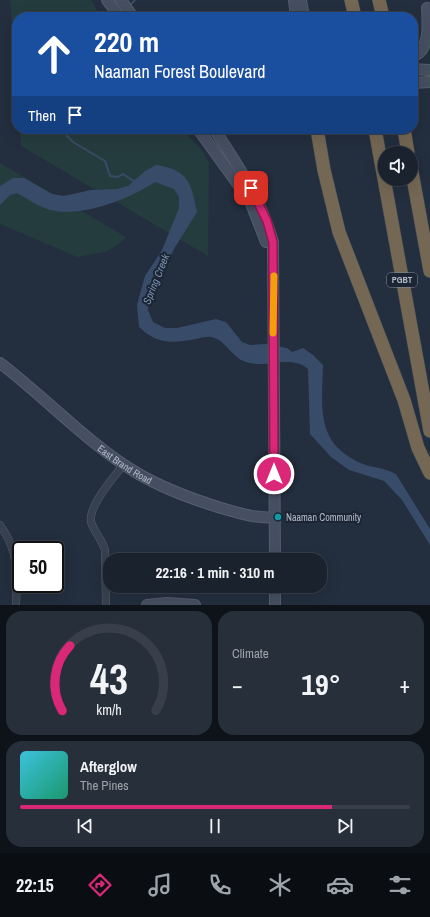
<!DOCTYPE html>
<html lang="en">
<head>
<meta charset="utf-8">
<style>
	:root { --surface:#1a222e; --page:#272f3a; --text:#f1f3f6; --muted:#9fa4aa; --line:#383f4a; --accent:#db2777 }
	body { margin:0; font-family:"Archivo Narrow",sans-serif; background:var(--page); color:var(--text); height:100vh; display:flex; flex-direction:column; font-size:15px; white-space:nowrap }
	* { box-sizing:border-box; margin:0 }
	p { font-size:13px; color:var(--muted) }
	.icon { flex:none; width:22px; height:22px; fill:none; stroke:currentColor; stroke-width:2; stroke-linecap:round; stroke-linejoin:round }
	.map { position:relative; height:605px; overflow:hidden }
	.panel { display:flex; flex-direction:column; gap:6px; padding:6px; background:#0e1319; flex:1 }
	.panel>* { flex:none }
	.hud { position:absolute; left:12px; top:12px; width:406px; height:122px; border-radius:16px; box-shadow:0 4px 16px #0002,0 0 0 1px var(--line); background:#1a4fa0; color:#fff; overflow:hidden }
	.controls { position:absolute; left:378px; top:146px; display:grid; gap:8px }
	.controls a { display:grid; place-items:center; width:40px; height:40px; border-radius:50%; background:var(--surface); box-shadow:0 4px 16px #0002,0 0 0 1px var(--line); font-size:20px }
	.speed { position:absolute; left:12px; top:541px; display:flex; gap:8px; font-size:20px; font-weight:700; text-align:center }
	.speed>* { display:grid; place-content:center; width:52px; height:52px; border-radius:50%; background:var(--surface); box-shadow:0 4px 16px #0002,0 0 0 1px var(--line); line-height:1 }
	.speed .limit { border:2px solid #111; border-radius:6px; background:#fff; color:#111 }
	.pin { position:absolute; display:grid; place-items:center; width:34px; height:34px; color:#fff; margin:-17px; border-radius:8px; box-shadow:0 2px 6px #0006 }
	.me { position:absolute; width:44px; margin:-22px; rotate:0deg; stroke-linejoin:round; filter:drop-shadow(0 0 3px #0008) }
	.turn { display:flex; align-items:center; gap:14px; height:84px; padding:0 16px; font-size:18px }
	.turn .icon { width:52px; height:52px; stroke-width:2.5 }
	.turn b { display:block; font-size:28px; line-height:34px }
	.then { display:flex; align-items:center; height:38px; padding:0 16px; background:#0003; gap:8px; font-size:15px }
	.big { font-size:30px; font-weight:700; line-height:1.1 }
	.panel .card { flex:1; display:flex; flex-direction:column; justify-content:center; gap:6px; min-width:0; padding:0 14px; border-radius:16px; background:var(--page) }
	.panel .dial { align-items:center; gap:0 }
	.dial svg { height:104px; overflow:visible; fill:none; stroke:var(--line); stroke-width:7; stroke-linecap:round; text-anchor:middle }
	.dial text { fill:var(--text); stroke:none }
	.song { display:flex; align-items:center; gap:12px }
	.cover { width:48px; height:48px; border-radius:6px; background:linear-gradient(135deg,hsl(190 70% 55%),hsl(160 70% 35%)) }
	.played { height:4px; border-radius:2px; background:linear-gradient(90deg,var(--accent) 80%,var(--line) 80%) }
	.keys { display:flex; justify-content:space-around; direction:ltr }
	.heat { display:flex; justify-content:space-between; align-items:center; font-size:22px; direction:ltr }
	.panel .tiles { flex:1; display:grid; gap:6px; grid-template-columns:1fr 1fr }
	.card:last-child { grid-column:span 2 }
	.trip { position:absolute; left:103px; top:553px; width:224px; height:40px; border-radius:16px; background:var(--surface); box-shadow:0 4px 16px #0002,0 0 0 1px var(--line); font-weight:700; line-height:40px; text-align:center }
	.tabs { display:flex; height:64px; justify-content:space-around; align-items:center; background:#0a0e12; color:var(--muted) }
	.tabs .icon { width:28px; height:28px }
	.tabs .current { color:var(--accent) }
	.tabs b { font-size:18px; color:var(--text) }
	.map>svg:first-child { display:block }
	.green { fill:#253c3f }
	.water { fill:#384b68 }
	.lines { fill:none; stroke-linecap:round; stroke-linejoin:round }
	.stream { stroke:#384b68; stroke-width:2 }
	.street-casing { stroke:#555e6c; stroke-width:8 }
	.secondary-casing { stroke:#555e6c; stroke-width:12 }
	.highway-casing { stroke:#424b59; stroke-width:14 }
	.street { stroke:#37404e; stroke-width:7 }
	.secondary { stroke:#454f61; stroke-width:10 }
	.highway { stroke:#746854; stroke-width:13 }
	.route-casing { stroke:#8e194d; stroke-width:10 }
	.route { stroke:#db2777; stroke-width:7 }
	.slow { stroke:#f59e0b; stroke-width:7 }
	.culture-dot { fill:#0f9aa8; stroke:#1c2533; stroke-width:1.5 }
	.labels { text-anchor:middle; stroke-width:4; stroke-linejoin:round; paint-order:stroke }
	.shield { fill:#1c2533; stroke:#868e9c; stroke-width:1 }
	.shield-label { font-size:9px; font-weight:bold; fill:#b3bbc9 }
	.street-label { font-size:10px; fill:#b3bbc9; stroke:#1c2533 }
	.poi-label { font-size:10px; fill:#b3bbc9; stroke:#1c2533; text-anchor:start }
	.water-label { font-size:11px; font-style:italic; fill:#7a91b2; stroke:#1c2533 }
</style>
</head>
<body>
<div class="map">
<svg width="430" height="605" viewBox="0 0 430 605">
	<rect width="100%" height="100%" fill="#232e3e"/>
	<g class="green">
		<path d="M10,0H91L101,17H17V93Z"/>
		<path d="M20,129H181L202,150L209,164L208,256L21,146Z"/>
		<path d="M0,163L126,237L119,244L105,252L77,257L0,224Z"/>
	</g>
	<path class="water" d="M156,165C188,170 191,182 197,212L174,249L148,301V310L153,322L165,328H177L216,319L226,322L242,342L250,345L265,344L287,348L292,352L303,348L313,355L323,365C322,408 315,444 363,464C374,468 385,468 396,474L430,529V545L402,500L384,481L349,470L331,457L310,434L308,369C290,354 267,369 246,362C232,358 226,340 211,337C207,336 200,338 196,339C173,343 157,345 139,327L137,305L145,276L162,250L179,208V197L174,189L155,182C131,198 86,216 56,211C41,209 30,200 17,193L10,195L0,205V186L13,178H24L52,194L64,196L91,190L117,189L128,186L145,171Z"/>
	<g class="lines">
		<g class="stream">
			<path d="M129,6L135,0"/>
			<path d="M69,129L67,136L73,142L105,161L110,176L118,177L123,174L135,182"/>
			<path d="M87,129H90"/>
			<path d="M98,129H100"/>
		</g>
		<g class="street-casing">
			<g id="street">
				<path d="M0,525C19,551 17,574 16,605"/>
				<path d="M106,605L105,550C102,539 94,532 91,522C88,506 114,477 124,464"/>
			</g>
		</g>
		<g class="secondary-casing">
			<g id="secondary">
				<path d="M107,0L120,17"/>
				<path d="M121,0L133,17"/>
				<path d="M294,0L296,17"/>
				<path d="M301,0L304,17"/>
				<path d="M413,56C430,52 428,23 427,8"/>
				<path d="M413,69L430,70"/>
				<path d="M413,83L430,82"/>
				<path d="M198,129L250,201L266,242"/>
				<path d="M214,129C238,165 261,200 273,242L275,560"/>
				<path id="s1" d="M0,363C46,398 87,443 137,473C164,489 192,499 221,508C239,513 256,519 275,517"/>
				<path d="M275,586V605"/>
				<path d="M147,605L167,603L195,605"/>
			</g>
		</g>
		<g class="highway-casing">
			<g id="highway">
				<path d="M351,0L355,17"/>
				<path d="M379,0L383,17"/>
				<path d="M317,129L324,170L339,232L404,400L418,448L430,473"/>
				<path d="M375,129L430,431"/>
				<path d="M404,129L408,153"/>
				<path d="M411,167L430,271"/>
			</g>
		</g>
		<use href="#street" class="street"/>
		<use href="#secondary" class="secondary"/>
		<use href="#highway" class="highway"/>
	</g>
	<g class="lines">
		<g class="route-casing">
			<path id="route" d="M251,188L267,221L273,242L274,474"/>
		</g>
		<use href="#route" class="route"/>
		<path class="slow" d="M273,333L274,276"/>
	</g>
	<circle class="culture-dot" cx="278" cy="517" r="4"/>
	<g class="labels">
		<rect class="shield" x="387" y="273" width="30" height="14" rx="3"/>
		<g class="shield-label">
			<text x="402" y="283">PGBT</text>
		</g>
		<g class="street-label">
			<text dy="4" stroke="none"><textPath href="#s1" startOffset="161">East Brand Road</textPath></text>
		</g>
		<g class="poi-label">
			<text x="286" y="521">Naaman Community</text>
		</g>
		<g class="water-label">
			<text transform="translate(156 279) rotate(-68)" y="4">Spring Creek</text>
		</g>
	</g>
</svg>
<div class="controls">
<a><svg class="icon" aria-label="sound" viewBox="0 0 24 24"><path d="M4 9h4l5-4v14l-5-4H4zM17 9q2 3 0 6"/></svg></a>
</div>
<div class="speed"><div class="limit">50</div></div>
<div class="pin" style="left:251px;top:188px;background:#d93025"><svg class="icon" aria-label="arrive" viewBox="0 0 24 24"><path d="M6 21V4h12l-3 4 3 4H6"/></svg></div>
<svg class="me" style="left:274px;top:474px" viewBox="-20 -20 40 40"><circle r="17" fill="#db2777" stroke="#fff" stroke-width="3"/><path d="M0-11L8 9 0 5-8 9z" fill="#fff"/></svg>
<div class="trip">22:16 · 1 min · 310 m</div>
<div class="hud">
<div class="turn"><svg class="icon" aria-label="ahead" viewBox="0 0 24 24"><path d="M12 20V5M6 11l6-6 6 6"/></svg><div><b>220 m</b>Naaman Forest Boulevard</div></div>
<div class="then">Then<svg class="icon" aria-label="arrive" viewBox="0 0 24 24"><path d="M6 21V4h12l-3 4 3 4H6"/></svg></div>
</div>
</div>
<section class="panel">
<div class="tiles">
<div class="card dial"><svg viewBox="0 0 100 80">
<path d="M14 69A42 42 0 1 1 86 69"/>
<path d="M14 69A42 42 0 0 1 20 19" stroke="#db2777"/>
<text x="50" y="56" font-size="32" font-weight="700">43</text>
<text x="50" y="72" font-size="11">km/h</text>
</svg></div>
<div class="card"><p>Climate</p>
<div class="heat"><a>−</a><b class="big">19°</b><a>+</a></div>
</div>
<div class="card">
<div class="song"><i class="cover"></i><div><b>Afterglow</b><p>The Pines</p></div></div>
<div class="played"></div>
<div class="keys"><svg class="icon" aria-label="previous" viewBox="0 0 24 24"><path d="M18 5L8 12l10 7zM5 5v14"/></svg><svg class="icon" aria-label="pause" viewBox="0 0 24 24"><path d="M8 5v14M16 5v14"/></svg><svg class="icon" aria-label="next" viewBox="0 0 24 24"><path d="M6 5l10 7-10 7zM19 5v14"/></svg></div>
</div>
</div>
</section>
<nav class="tabs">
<b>22:15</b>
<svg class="icon current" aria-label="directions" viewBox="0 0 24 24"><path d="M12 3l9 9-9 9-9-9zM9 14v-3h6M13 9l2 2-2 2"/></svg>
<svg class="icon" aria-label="music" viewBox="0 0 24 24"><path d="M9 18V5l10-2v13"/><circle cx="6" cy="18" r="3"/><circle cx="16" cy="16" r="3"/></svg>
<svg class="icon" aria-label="phone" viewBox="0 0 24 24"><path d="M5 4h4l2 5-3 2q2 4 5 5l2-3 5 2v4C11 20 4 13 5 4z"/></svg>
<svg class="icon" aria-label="climate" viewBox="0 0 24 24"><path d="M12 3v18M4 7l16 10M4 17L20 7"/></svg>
<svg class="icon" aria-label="car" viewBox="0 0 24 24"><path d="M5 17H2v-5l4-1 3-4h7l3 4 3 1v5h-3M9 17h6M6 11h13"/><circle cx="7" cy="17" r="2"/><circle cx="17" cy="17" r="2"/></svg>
<svg class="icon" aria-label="filters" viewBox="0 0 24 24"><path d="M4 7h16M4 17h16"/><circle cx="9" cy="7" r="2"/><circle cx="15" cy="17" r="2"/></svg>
</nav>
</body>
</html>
